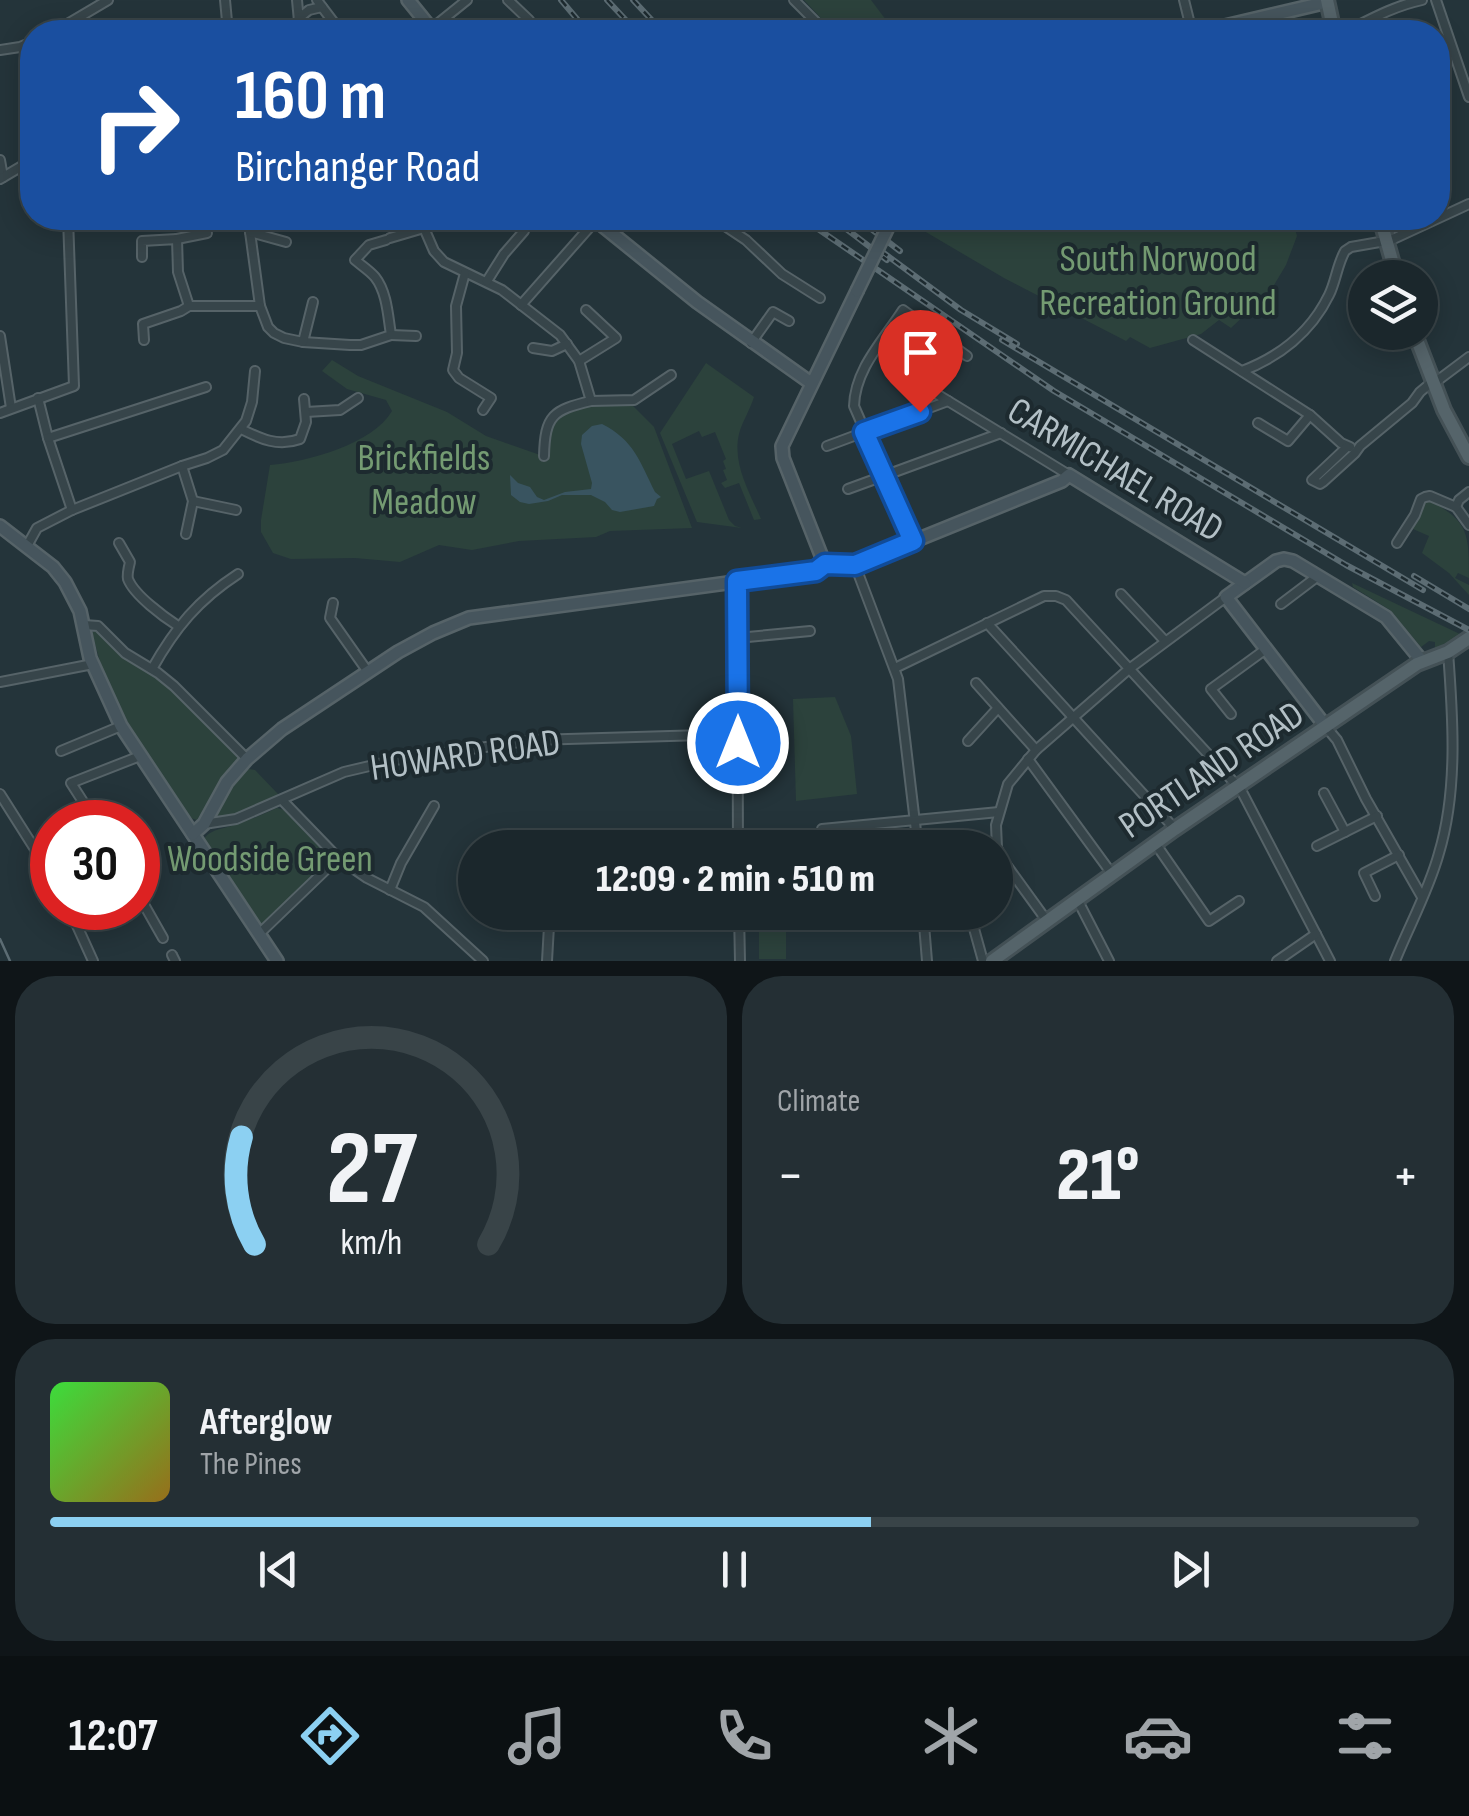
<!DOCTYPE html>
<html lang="en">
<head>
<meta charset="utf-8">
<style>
	:root { --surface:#1b272c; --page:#242f34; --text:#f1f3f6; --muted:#a0a5a9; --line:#394448; --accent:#8cd0f2 }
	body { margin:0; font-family:"Sofia Sans Condensed",sans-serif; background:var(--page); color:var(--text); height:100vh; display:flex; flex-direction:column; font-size:38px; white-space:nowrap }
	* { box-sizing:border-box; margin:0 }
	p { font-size:32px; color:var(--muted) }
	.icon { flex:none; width:55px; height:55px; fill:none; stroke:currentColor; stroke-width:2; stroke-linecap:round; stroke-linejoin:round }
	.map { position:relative; height:961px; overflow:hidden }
	.side { display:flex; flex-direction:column; gap:15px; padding:15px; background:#0f1518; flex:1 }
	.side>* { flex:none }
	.banner { position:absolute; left:20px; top:20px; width:1430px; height:210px; border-radius:40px; box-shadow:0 5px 25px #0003,0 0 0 2px var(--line); background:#1a4fa0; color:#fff; overflow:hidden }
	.tools { position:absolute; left:1348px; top:260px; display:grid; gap:20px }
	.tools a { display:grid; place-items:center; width:90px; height:90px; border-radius:50%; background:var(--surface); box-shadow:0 5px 25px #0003,0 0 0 2px var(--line); font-size:50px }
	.speed { position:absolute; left:30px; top:800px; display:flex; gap:20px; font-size:50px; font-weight:700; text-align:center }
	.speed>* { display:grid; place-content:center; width:130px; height:130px; border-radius:50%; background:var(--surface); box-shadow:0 5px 25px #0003,0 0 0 2px var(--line); line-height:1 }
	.speed .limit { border:15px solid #d22; background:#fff; color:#111 }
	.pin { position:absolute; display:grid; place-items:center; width:85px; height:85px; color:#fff; margin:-102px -42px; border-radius:50% 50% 50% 0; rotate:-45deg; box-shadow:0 0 10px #0007 }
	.pin .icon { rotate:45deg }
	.me { position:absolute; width:110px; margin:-55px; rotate:0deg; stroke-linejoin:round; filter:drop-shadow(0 0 8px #0008) }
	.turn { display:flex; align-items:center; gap:35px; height:210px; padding:0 50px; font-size:45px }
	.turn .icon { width:130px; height:130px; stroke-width:2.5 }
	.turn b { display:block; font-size:70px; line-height:85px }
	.big { font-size:75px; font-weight:800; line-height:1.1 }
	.side .card { flex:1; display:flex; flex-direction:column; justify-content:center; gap:15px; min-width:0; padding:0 35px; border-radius:40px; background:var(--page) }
	.side .dial { align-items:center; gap:0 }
	.dial svg { height:260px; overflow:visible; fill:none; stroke:var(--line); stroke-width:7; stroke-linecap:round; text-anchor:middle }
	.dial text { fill:var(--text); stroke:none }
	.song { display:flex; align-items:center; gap:30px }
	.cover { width:120px; height:120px; border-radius:15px; background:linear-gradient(135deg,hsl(120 70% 55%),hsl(40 70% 35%)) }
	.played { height:10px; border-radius:5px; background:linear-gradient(90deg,var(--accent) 60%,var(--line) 60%) }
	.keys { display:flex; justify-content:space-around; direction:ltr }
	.heat { display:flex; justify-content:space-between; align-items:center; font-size:55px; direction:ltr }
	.side .tiles { flex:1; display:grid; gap:15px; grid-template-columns:1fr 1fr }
	.card:last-child { grid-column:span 2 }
	.trip { position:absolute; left:458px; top:830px; width:555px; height:100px; border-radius:50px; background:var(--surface); box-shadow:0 5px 25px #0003,0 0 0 2px var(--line); font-weight:800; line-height:100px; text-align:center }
	.menu { display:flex; height:160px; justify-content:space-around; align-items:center; background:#0b1012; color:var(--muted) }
	.menu .icon { width:70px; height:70px }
	.menu .active { color:var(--accent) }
	.menu b { font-size:45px; color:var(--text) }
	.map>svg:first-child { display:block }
	.green { fill:#2c423c }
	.water { fill:#395460 }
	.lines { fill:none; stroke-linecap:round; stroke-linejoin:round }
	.street-casing { stroke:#566368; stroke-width:12 }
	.secondary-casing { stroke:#566368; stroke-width:16 }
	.primary-casing { stroke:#445156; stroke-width:18 }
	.street { stroke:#37454a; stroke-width:8 }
	.secondary { stroke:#46555d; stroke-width:11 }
	.primary { stroke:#55646a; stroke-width:12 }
	.tram { stroke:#5c6c73; stroke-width:2.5 }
	.rail-casing { stroke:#5c6c73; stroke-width:6 }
	.rail { stroke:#1d2a2f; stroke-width:2.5; stroke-dasharray:8; stroke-linecap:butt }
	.secondary-bridge-casing { stroke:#566368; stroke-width:16; stroke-linecap:butt }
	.secondary-bridge { stroke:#46555d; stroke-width:11 }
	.route-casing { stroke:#114b97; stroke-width:25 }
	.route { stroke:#1a73e8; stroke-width:18 }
	.labels { text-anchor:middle; stroke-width:8; stroke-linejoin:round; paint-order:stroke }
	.park-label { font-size:38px; fill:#749b72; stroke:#1d2a2f }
	.street-label { font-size:38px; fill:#b3c0c6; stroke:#1d2a2f }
</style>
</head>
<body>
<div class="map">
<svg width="1469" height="961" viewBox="0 0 1469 961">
	<rect width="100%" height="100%" fill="#24343a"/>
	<g class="green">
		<path d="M804,0H871L895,32H834Z"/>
		<path d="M902,218H1292L1297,236L1286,265L1271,290L1231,328L1219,320L1201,334L1150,348L1130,337L1126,341L1004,278Z"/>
		<path d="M332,360L358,376L447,412L486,436L543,456L549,426L558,406L630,403L654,427L692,528L610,531L596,537L519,541L472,550L439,545L400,562L355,558L291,559L273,553L261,532V520L270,465C307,462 373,444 392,411L386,400L347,389L322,371Z"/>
		<path d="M706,363L754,397C750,410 742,422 739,434C732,464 750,493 761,519L754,520L739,483L725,488L721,483L727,480L723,470L726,469L723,461L726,459L715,432L702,437L699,431L672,444L686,479L709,471L729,520L735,526L742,528L697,522L660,433Z"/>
		<path d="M1430,501C1469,521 1469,535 1469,578L1458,573L1455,578L1469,585V595L1449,573L1422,553L1429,536L1413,529L1425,503Z"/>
		<path d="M1352,583L1462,635L1435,649V642L1429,641L1421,647L1390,610L1353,587Z"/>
		<path d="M95,629L98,630L119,652L161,680L239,755V759L221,786L216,790L197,820C195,819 192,819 190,817C183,810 179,799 173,791C155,766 133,741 120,713L121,709L112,697L104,676L92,633Z"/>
		<path d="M835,697L851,736L857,794L796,801L793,699Z"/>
		<path d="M249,769L255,770L278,794L277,797C258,806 237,817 215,818L213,815L225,789L231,788L233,781Z"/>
		<path d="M277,808L288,811L332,856L317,874L310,878L263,925L247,910L249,906L204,839C212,826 233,830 243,819L254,818Z"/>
		<rect x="759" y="913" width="27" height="46"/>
	</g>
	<path class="water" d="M602,424C634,440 640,462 655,492L661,497L657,499L654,506L620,512L612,510L605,502L591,495H562L548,501L529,504L520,502L511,495L510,475L518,483L530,487L537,497L544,500L565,492L591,489L592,483L581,444L582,435L592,426Z"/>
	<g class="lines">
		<g class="street-casing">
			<g id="street">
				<path d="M225,0L228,32"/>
				<path d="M297,0L300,32"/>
				<path d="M508,0L529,20L537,32"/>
				<path d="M794,0L826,32"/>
				<path d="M1184,0L1192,32"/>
				<path d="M1436,0L1469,97"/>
				<path d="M322,7L341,32"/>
				<path d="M299,18L309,10L322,7L317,0"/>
				<path d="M431,29L467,0"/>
				<path d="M54,32L108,0"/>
				<path d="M1345,32C1371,19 1394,6 1422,0"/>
				<path d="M0,50L20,47L32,42"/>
				<path d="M0,160L3,177"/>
				<path d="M0,179L22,166L32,165"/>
				<path d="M252,218L250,232L260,306L268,327L274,333L284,338L303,342L350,345H361L391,335C388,316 387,292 375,277C370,271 361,265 355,260L369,245L386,240"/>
				<path d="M449,218L424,228L434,251L444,262L502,290L560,335L579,361L591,401C553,410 545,415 544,456"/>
				<path d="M713,218L746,240L782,274L820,298"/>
				<path d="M250,232L286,242"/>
				<path d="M390,238L424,228"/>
				<path d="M177,239L207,233"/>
				<path d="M142,257V241L177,239L178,272L189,306"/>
				<path d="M465,273L456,306L457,353L453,370L459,378L491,398L483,410"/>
				<path d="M487,281L504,254L524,231"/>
				<path d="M521,305L596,220"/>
				<path d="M391,335L416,336"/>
				<path d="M0,336L11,408"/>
				<path d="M144,340L143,324L181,311L189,306H260"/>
				<path d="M1193,340L1310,415L1341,443L1350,447"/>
				<path d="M303,342L313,302"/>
				<path d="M751,343L773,312L789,321"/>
				<path d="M533,348L552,351L567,344"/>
				<path d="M579,361L616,338L586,310"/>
				<path d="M1242,371C1279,357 1311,332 1329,295C1336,281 1337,265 1345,251L1351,247L1391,240L1469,204"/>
				<path d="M904,374L1069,475"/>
				<path d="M1433,384L1469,357"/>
				<path d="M38,398L48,438L72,510"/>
				<path d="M591,401L634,400L671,375"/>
				<path d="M306,412L340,410L358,398"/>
				<path d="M0,413L74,386L68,218"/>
				<path d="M1258,423L1288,441L1310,415"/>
				<path d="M241,429C261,439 278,447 300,439L306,422L304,399"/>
				<path d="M48,438L206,387"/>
				<path d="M827,446L948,401"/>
				<path d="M1347,447L1312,480L1320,484L1323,482L1355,453L1360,446L1412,403L1420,392L1432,382"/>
				<path d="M182,466L193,501L186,534"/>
				<path d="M848,489L1001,433"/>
				<path d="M193,501L236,510"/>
				<path d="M1456,507L1469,525"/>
				<path d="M1456,507L1459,500L1469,492"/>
				<path d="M913,541L854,406C855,369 883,341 903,310L967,356"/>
				<path d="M119,543L130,562C129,566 127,575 128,579C134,595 164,617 178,626"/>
				<path d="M1397,543L1415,515L1421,499L1425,497L1430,496L1456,507"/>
				<path d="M27,546L37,528L72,510L182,466L207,458L223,450L246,421L252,402L255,371"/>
				<path d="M855,565L898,679L918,848"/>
				<path d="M737,581L738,848"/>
				<path d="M1121,594L1165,641"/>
				<path d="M333,603L330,618L368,672"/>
				<path d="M1281,604L1318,576"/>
				<path d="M987,623L1175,829"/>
				<path d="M84,625L98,626L125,653L158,673L174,686L247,759"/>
				<path d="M737,638L810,631"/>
				<path d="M895,668L1044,596H1056L1066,600L1241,790L1330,961"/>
				<path d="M152,669C175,628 198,600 238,574"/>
				<path d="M0,682L93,664"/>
				<path d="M976,683L1036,750"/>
				<path d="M1231,714L1211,689L1266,649"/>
				<path d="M1326,727L1337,740L1366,799L1422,897"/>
				<path d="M968,741L998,708"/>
				<path d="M61,751L121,726"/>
				<path d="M1028,759L1112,874"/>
				<path d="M1324,793L1345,832"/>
				<path d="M0,794L52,876"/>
				<path d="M282,800L338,858L367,878L424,907L483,961"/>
				<path d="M96,822L71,783L140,756"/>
				<path d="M204,824L236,819L344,772L395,760L534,740L738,734"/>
				<path d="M1155,843L1209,921L1239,901"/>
				<path d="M1317,846L1377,816"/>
				<path d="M486,848L490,840L495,839L738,834"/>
				<path d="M822,848V829L999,812"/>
				<path d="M390,890L401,863L434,806"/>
				<path d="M138,894L163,938"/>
				<path d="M1375,896L1364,873L1399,855"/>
				<path d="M1077,899L1109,961"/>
				<path d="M69,908L93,961"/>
				<path d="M543,912L549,926L547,961"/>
				<path d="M739,912L740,961"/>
				<path d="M923,912L927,961"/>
				<path d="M965,912L973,925L983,961"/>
				<path d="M1047,921L1005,863L997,848L996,825L1008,784L1036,750L1129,669L1226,597"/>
				<path d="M549,926L620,912"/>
				<path d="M260,933L338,858"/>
				<path d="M172,955L175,961"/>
				<path d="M1277,961L1316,934"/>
				<path d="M1395,961C1409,926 1429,890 1439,853C1458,790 1453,717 1448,652"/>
			</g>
		</g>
		<g class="secondary-casing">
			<g id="secondary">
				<path d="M408,0L434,32"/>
				<path d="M1199,32L1319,4L1327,0"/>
				<path d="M593,218L697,302L811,383"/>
				<path d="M0,526L53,567L65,582L80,611L90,658L121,726L277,961"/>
				<path d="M825,565L783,458L782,446L857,291"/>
				<path d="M1326,727L1226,597L1276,561L1284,559L1293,561L1386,617L1422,661"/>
				<path d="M193,834L204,824L227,782L247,759L282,729L398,652L433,633L469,618L816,571L825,565H855L1062,481L1069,475L1245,583"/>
			</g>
		</g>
		<g class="primary-casing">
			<g id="primary">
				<path d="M1327,0L1334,32"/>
				<path d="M1380,218L1397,278"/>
				<path d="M1414,332L1444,410L1469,457"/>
				<path d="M992,961L1175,829L1417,664L1448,652L1469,638"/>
			</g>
		</g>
		<use href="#street" class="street"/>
		<use href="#secondary" class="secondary"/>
		<use href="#primary" class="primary"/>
		<path class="tram" d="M0,939L10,961"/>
		<g class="rail-casing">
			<g id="rail">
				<path d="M561,0L588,32"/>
				<path d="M607,0L637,32"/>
				<path d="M633,0L663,32"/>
				<path d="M802,218L1054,391L1346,565L1469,630"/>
				<path d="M832,218L887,260"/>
				<path d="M857,218L900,251"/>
				<path d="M881,251L961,310L1017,344"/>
				<path d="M1002,340L1423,590"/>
				<path d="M1414,576L1469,609"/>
			</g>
		</g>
		<use href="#rail" class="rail"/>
		<g class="secondary-bridge-casing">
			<path id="secondary-bridge" d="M857,291L891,221"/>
		</g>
		<use href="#secondary-bridge" class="secondary-bridge"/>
	</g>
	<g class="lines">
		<g class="route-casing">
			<path id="route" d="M738,743L737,581L816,571L825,564L855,565L913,541L864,432L920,412"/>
		</g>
		<use href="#route" class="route"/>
	</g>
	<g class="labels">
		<g class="park-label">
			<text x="1158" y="271">South Norwood<tspan x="1158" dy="44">Recreation Ground</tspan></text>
			<text x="424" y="470">Brickfields<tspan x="424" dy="44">Meadow</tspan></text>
			<text x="270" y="871">Woodside Green</text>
		</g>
		<g class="street-label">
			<text transform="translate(1116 469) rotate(31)" y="13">CARMICHAEL ROAD</text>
			<text transform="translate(465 754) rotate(-8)" y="13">HOWARD ROAD</text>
			<text transform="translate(1211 769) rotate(-34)" y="13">PORTLAND ROAD</text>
		</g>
	</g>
</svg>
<div class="tools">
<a><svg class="icon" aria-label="layers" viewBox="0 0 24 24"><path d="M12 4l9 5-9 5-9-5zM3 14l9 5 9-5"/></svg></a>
</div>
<div class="speed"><div class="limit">30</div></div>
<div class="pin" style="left:920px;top:412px;background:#d93025"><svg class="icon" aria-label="arrive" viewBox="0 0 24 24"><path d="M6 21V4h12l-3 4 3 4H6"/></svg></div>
<svg class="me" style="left:738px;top:743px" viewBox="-20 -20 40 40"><circle r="17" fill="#1a73e8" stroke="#fff" stroke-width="3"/><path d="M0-11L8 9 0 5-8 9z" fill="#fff"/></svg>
<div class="trip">12:09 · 2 min · 510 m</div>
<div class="banner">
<div class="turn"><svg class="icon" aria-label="right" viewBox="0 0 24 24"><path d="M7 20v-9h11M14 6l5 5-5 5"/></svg><div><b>160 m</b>Birchanger Road</div></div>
</div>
</div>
<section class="side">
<div class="tiles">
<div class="card dial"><svg viewBox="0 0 100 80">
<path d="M14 69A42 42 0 1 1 86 69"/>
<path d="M14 69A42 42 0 0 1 10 36" stroke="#8cd0f2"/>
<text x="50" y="56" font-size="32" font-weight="700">27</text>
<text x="50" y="72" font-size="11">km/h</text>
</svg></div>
<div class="card"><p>Climate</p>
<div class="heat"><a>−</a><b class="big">21°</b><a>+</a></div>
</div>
<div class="card">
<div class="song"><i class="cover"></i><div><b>Afterglow</b><p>The Pines</p></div></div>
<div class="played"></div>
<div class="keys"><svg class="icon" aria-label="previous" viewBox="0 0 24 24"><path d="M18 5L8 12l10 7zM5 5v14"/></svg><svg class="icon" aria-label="pause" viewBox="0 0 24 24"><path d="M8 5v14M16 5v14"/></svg><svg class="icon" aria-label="next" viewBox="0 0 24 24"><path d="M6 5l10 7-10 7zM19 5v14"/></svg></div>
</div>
</div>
</section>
<nav class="menu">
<b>12:07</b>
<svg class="icon active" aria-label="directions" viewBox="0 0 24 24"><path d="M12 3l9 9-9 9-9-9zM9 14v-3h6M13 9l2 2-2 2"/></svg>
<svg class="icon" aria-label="music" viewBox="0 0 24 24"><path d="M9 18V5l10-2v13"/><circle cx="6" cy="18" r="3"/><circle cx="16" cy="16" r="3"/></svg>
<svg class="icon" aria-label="phone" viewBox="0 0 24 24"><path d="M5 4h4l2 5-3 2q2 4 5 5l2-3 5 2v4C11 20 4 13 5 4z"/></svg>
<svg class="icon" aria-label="climate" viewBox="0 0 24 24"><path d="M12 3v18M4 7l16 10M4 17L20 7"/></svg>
<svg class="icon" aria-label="car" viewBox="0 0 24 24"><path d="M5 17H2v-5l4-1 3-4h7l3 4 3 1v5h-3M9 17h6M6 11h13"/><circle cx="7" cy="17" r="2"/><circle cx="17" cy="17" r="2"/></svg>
<svg class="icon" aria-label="filters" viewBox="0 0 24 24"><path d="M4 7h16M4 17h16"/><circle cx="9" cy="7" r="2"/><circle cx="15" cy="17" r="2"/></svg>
</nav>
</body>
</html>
